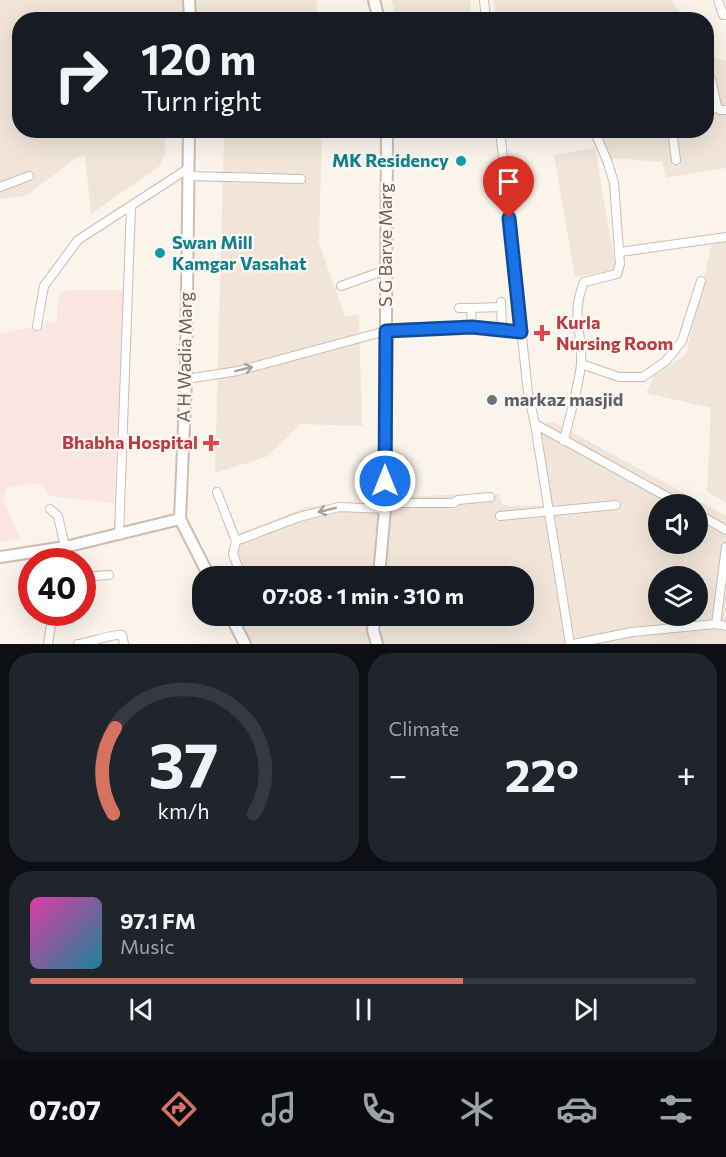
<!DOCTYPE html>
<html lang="en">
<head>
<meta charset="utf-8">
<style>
	:root { --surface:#171b24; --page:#20242c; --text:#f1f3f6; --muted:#9ea1a6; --line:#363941; --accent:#d6725f }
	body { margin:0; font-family:Commissioner,sans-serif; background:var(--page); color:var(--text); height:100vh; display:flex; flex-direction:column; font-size:22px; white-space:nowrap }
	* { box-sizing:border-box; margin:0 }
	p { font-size:20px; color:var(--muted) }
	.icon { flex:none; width:33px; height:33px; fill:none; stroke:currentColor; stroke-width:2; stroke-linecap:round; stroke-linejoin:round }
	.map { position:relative; height:644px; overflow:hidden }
	.side { display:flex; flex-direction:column; gap:9px; padding:9px; background:#0d0f14; flex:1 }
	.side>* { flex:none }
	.top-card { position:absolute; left:12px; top:12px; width:702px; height:126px; border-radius:24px; box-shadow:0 6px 24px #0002; background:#171b24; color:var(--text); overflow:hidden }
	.tools { position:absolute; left:648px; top:494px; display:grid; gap:12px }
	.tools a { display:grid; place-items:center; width:60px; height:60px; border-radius:50%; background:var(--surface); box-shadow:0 6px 24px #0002; font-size:30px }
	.speed { position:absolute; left:18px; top:548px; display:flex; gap:12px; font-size:30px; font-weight:700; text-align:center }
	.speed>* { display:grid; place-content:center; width:78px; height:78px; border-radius:50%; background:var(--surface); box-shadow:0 6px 24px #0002; line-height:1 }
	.speed .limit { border:9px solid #d22; background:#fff; color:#111 }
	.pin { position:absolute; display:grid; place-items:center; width:51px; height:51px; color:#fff; margin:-62px -26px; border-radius:50% 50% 50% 0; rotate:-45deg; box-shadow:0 0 6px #0007 }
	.pin .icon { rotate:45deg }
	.me { position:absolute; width:66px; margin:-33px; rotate:0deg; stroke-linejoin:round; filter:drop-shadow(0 0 4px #0008) }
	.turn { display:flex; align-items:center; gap:21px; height:126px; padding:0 30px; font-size:27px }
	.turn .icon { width:78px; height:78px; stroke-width:2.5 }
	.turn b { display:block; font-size:42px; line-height:51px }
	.big { font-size:45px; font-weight:700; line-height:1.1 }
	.side .card { flex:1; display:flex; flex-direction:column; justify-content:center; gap:9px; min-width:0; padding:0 21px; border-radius:24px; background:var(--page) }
	.side .dial { align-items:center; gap:0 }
	.dial svg { height:156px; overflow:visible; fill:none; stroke:var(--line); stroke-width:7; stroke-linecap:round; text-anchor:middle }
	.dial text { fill:var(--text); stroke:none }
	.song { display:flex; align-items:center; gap:18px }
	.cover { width:72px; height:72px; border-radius:9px; background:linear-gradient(135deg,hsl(320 70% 55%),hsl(190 70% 35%)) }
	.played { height:6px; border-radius:3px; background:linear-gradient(90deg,var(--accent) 65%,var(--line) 65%) }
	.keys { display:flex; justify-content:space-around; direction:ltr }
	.heat { display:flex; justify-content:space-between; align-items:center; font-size:33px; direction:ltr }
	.side .tiles { flex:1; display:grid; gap:9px; grid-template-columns:1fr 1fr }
	.card:last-child { grid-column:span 2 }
	.trip { position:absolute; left:192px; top:566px; width:342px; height:60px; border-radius:24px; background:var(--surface); box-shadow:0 6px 24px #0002; font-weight:700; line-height:60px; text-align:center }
	.tab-bar { display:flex; height:96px; justify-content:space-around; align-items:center; background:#090b0e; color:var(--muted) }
	.tab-bar .icon { width:42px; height:42px }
	.tab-bar .current { color:var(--accent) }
	.tab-bar b { font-size:27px; color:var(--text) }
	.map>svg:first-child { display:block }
	.residential { fill:#f1e5da; fill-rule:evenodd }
	.commercial { fill:#f9e6e0 }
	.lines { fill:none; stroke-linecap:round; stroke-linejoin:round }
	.street-casing { stroke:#ccbcb2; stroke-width:10 }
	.secondary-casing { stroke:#cebcb0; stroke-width:14 }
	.street { stroke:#fff; stroke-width:8 }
	.secondary { stroke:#fff; stroke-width:10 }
	.oneway { stroke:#ab9d97 }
	.route-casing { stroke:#114b97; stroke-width:15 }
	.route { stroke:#1a73e8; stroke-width:10 }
	.culture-dot { fill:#0f9aa8; stroke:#fdf8f1; stroke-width:2 }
	.health-dot { fill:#e0444e; stroke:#fdf8f1; stroke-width:2 }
	.worship-dot { fill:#6b7280; stroke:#fdf8f1; stroke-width:2 }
	.labels { text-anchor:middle; stroke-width:5; stroke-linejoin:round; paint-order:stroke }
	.culture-label { font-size:18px; font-weight:bold; fill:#0d838f; stroke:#fdf8f1; text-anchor:end }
	.street-label { font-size:18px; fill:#735b51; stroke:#fdf8f1 }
	.health-label { font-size:18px; font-weight:bold; fill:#be3a42; stroke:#fdf8f1; text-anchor:start }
	.worship-label { font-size:18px; font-weight:bold; fill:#5b616d; stroke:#fdf8f1; text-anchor:start }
</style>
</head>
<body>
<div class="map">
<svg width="726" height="644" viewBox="0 0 726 644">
	<rect width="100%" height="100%" fill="#faf4eb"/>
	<g class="residential">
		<path d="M0,0H317V19L20,20V130L322,131L319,243L345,316L359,315L362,426L301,424L266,457L215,473L224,137L169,133L166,136L165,153L160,166L91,214L85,155L76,158L26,196L0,199Z"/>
		<path d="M391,0H470L471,19H397Z"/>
		<path d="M494,0H670L686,19H496Z"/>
		<path d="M707,46L716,58L726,61V168L666,178L662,162L611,158L600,131L706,130Z"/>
		<path d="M595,148L616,270L575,277L554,155Z"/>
		<path d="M726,242V503L707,491L711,408L646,393L654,376L686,354L712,243Z"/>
		<path d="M553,422L726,516V644H251L234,615H524V576H227L235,571L229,553L233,540L238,534L306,507L321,505H371L377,499L392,497L495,493L499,495L502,504L508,506L543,505L546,502L537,429L544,423ZM658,504H698V543H658ZM658,576H698V615H658Z"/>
	</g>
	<path class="commercial" d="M69,290H124L114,503L50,496L42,485L31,484L7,488L3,499L20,538L0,542V334L57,321L58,297L63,292Z"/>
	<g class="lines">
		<g class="street-casing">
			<g id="street">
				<path d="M484,0L486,20"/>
				<path d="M718,0L723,15H726"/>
				<path d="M711,79L717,106"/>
				<path d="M706,114L717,106L720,110H726"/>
				<path d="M500,130L528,393L535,424L570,644"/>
				<path d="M672,130L676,160"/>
				<path d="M594,132L610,130"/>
				<path d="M189,176L301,179"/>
				<path d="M0,187L29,176"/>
				<path d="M620,252L726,237"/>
				<path d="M341,286L386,270"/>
				<path d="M501,302L502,331"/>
				<path d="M459,308H471"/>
				<path d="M37,326L44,286L78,240L189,168"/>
				<path d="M472,327L471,308L501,307"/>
				<path d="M581,364L619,377H643L666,361L682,341L701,281"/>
				<path d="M186,379L238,371L386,331L472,327L521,332"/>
				<path d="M535,424L680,504"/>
				<path d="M564,441C569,417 579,387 581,364C583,330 570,317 584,282L617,274L620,264L614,183L608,163L594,130"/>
				<path d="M217,492L236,541"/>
				<path d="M385,503H453L458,500L490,497"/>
				<path d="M50,509L58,516L65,547L62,561"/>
				<path d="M698,514L726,530"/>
				<path d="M500,516L616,505"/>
				<path d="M119,535L131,207"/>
				<path d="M231,576L239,570L233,554L236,541L299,517L339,507L385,509"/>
				<path d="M82,577L109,575"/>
				<path d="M716,624L726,547"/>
				<path d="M48,644L53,612"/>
				<path d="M78,644C88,643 115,633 122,635L124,644"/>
				<path d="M573,644L632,632L716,624L726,626"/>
			</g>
		</g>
		<g class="secondary-casing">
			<g id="secondary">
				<path d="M189,0L190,20"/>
				<path d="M374,0L379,20"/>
				<path d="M189,130L186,379L180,519L209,576"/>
				<path d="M0,557L65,547L180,519"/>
				<path d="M379,576L385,509L387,130"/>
				<path d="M230,615L245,644"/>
				<path d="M375,615L373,630L377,644"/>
			</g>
		</g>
		<use href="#street" class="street"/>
		<use href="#secondary" class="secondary"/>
	</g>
	<defs><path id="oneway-shaft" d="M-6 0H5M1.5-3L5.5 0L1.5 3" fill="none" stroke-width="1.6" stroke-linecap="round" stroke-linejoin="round" transform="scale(1.5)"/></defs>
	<g class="oneway">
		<use href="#oneway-shaft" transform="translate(244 369) rotate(-14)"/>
		<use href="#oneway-shaft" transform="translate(327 510) rotate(166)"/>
	</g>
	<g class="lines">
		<g class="route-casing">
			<path id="route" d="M385,481L386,331L472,327L521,332L509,218"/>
		</g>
		<use href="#route" class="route"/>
	</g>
	<g class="culture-dot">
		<circle cx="461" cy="161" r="6"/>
		<circle cx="160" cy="253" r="6"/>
	</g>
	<g class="health-dot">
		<path d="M539 324h6v6h6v6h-6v6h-6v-6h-6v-6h6z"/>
		<path d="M208 434h6v6h6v6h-6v6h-6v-6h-6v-6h6z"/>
	</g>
	<circle class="worship-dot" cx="492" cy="400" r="6"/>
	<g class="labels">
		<g class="culture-label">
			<text x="449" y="167">MK Residency</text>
			<text x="172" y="249" text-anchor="start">Swan Mill<tspan x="172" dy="21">Kamgar Vasahat</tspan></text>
		</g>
		<g class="street-label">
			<text transform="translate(386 245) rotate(-90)" y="6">S G Barve Marg</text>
			<text transform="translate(185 357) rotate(-89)" y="6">A H Wadia Marg</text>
		</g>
		<g class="health-label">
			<text x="556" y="329">Kurla<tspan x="556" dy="21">Nursing Room</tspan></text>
			<text x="198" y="449" text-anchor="end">Bhabha Hospital</text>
		</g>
		<g class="worship-label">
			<text x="504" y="406">markaz masjid</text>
		</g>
	</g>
</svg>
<div class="tools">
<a><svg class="icon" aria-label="sound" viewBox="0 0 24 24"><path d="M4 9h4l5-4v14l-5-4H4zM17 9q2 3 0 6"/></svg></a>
<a><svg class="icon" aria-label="layers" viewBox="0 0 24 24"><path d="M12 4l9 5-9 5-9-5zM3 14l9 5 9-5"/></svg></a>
</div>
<div class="speed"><div class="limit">40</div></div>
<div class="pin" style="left:509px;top:218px;background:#d93025"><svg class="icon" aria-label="arrive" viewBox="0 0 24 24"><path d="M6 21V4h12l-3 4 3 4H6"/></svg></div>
<svg class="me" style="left:385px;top:481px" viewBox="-20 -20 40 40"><circle r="17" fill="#1a73e8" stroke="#fff" stroke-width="3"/><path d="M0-11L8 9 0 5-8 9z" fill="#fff"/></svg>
<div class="trip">07:08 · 1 min · 310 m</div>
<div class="top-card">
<div class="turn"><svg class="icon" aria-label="right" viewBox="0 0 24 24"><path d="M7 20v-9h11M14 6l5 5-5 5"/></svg><div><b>120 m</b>Turn right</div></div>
</div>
</div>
<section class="side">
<div class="tiles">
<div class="card dial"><svg viewBox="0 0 100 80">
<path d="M14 69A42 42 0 1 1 86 69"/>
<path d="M14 69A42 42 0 0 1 15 25" stroke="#d6725f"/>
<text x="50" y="56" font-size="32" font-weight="700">37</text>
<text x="50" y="72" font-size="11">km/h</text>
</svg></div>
<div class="card"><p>Climate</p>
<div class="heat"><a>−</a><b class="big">22°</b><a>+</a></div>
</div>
<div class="card">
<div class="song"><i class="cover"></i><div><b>97.1 FM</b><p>Music</p></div></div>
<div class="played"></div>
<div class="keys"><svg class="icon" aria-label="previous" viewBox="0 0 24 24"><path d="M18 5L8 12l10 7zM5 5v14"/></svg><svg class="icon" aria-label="pause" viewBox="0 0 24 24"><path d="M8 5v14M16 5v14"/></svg><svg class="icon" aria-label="next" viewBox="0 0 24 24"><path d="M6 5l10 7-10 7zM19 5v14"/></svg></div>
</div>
</div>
</section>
<nav class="tab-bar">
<b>07:07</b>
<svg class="icon current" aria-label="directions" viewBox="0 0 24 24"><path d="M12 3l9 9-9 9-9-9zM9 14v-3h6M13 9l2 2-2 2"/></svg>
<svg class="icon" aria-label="music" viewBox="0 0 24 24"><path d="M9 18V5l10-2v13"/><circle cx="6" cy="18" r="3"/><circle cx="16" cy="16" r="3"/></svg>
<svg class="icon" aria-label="phone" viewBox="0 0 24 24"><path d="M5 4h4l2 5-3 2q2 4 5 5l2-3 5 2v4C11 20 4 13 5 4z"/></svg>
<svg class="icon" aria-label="climate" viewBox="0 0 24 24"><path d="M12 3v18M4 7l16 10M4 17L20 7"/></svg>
<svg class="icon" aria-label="car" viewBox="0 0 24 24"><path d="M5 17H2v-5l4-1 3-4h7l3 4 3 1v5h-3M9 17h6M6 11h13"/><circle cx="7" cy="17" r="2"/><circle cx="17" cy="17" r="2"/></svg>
<svg class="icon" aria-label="filters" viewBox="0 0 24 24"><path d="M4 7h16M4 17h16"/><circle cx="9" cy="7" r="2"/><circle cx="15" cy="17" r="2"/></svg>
</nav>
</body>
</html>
